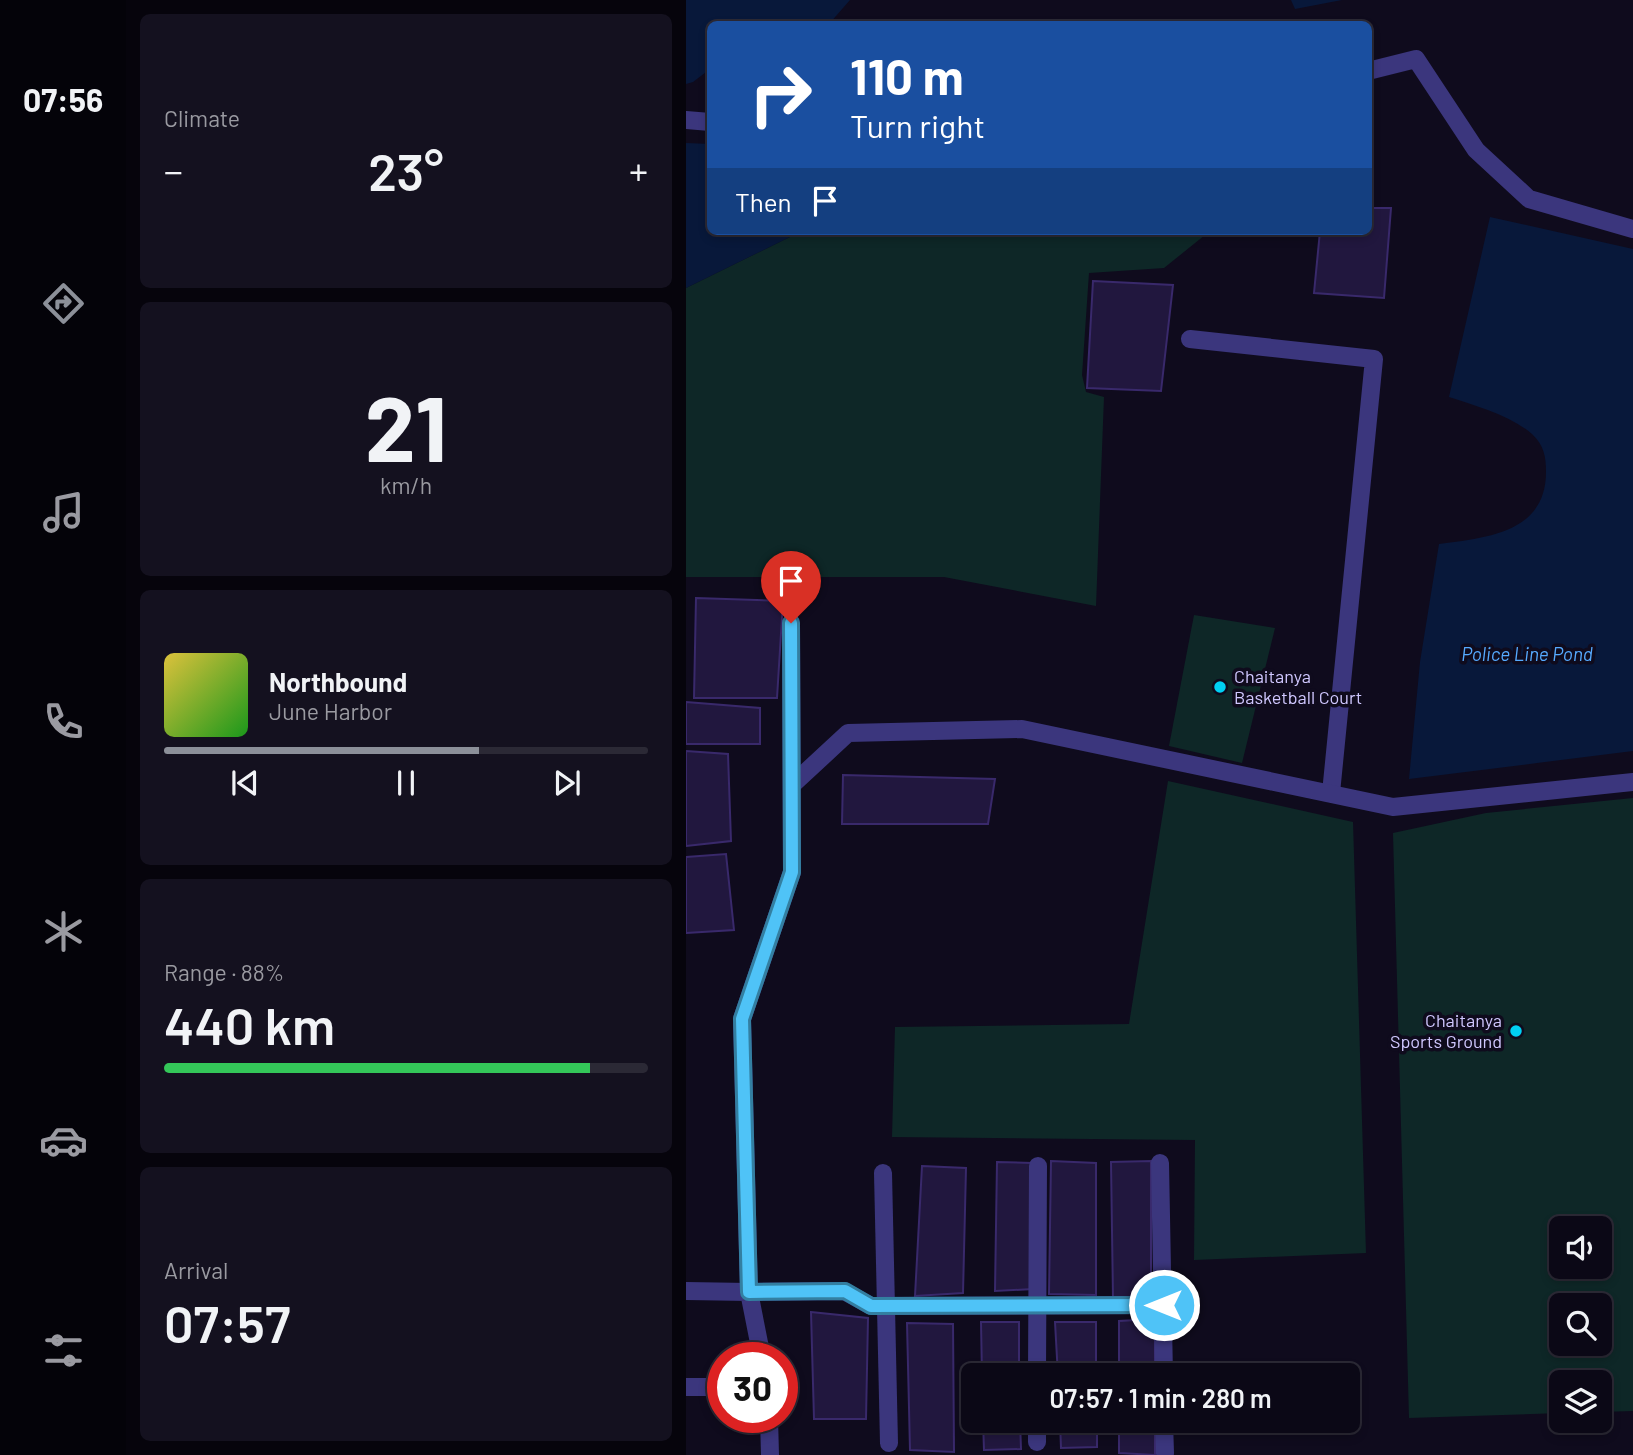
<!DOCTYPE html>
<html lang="en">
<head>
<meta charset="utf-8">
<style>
	:root { --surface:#0b0816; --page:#14111f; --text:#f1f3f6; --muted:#9a9aa1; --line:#2b2935; --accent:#8c9099 }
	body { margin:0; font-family:Barlow,sans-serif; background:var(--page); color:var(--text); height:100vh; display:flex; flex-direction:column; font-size:26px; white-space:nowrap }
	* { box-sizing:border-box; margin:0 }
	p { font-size:23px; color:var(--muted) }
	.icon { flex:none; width:38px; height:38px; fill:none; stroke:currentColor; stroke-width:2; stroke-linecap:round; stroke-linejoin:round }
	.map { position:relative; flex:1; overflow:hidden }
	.details { display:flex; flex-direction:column; gap:14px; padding:14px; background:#06040c; width:560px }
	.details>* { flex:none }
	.banner { position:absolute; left:21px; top:21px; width:665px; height:214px; border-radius:10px; box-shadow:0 4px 10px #0003,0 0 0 2px var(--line); background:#1a4fa0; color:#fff; overflow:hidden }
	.tools { position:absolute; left:863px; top:1216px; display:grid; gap:14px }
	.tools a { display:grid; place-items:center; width:63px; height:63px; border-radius:10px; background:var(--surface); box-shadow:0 4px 10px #0003,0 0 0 2px var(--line); font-size:35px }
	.speed { position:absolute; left:21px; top:1342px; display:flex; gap:14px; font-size:35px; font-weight:700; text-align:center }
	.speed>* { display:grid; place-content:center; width:91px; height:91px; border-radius:50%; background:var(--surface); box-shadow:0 4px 10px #0003,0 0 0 2px var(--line); line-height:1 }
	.speed .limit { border:10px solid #d22; background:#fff; color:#111 }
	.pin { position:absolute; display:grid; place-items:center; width:60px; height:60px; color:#fff; margin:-72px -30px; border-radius:50% 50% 50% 0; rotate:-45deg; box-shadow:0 0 7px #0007 }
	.pin .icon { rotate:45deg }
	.me { position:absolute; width:77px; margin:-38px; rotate:270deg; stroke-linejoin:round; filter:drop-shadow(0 0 5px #0008) }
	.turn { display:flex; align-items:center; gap:24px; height:147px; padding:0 28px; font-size:32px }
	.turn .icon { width:91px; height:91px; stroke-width:2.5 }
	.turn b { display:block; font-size:49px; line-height:60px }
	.then { display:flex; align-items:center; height:66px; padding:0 28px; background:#0003; gap:14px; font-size:26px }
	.big { font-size:52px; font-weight:600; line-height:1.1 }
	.details .widget { flex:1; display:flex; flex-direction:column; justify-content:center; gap:10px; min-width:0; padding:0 24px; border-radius:10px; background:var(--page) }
	.details .dial { align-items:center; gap:0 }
	.dial b { font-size:91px; line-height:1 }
	.song { display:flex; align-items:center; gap:21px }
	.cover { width:84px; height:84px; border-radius:10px; background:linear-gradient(135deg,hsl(50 70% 55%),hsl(120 70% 35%)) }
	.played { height:7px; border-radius:4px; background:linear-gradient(90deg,var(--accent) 65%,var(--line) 65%) }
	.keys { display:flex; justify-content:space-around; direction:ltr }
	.heat { display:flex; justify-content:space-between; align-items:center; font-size:38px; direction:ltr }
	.charge { height:10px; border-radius:5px; background:linear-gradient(90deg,#34c759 88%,var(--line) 0) }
	.trip { position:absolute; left:275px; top:1363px; width:399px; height:70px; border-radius:10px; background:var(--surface); box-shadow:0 4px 10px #0003,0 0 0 2px var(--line); font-weight:600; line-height:70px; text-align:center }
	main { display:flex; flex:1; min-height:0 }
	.tab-bar { display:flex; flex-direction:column; width:126px; justify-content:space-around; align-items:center; background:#040309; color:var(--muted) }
	.tab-bar .icon { width:49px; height:49px }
	.tab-bar .current { color:var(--accent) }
	.tab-bar b { font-size:32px; color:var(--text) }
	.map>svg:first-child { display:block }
	.green { fill:#0e2727; fill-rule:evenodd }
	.water { fill:#08183a }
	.building { fill:#21173e; stroke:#39296b; stroke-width:2 }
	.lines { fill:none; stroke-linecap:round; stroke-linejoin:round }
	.minor { stroke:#3b367d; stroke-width:18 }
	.route-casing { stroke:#337fa1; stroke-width:18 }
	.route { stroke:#4fc3f7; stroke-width:12 }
	.poi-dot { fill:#00d0f3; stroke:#0f0b1d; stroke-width:2.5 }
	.labels { text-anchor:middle; stroke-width:7; stroke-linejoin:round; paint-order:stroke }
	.poi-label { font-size:18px; fill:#d0c8ff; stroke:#0f0b1d; text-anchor:start }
	.water-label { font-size:19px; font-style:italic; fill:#56aaff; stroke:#0f0b1d }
</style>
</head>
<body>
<main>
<nav class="tab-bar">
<b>07:56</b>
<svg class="icon current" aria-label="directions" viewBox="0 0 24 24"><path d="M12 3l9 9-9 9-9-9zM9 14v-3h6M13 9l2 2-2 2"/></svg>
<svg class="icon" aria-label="music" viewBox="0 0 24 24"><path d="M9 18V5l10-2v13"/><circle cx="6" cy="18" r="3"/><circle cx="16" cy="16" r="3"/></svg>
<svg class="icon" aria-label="phone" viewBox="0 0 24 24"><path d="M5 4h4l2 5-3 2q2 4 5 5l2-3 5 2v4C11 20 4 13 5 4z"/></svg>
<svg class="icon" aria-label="climate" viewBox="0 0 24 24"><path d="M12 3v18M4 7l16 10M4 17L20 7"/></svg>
<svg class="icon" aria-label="car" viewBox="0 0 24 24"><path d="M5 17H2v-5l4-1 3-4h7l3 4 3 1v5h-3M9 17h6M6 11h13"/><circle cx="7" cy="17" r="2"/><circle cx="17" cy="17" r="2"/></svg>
<svg class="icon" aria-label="filters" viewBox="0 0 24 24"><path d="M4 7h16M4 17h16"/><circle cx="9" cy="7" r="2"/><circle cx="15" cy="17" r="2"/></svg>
</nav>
<section class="details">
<div class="widget"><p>Climate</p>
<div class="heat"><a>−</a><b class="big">23°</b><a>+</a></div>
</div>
<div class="widget dial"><b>21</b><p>km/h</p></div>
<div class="widget">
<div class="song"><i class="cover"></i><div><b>Northbound</b><p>June Harbor</p></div></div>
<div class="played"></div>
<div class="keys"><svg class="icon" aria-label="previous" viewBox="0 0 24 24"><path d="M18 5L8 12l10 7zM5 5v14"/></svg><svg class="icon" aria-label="pause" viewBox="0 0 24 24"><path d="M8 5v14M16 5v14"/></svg><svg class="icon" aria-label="next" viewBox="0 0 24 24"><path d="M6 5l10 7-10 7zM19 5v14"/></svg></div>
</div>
<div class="widget"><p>Range · 88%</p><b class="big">440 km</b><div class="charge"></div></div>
<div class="widget"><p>Arrival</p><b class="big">07:57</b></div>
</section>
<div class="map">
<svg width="947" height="1455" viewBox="0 0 947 1455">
	<rect width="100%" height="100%" fill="#0f0b1d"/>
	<g class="green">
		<path d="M116,231H524L478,268L403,273L396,375L400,392L418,397L410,606L258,577H0V288Z"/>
		<path d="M508,615L589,628L556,763L483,746Z"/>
		<path d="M482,781L667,822L680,1253L508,1260L509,1140L206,1137L209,1027L443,1024Z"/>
		<path d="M947,798V1411L914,1412V1382H875V1413L723,1418L707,833L800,813ZM875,1228H914V1267H875ZM875,1306H914V1344H875Z"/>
	</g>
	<g class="water">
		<path d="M0,0H164L143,24H24V69L7,82L0,84Z"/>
		<path d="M605,0H656L609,9Z"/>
		<path d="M0,143L24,144V231H116L0,288Z"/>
		<path d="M804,217L947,249V751L723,779L734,662L753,544C800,538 860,533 860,472C860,457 858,445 846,434C824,415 790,406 763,397Z"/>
	</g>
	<g class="building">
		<path d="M682,208H705L698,298L628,293L634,231H682Z"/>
		<path d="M407,281L487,285L475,391L401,388Z"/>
		<path d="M10,598L97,601L91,698H8Z"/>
		<path d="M0,702L74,708V744H0Z"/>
		<path d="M0,751L42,754L45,841L0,846Z"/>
		<path d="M157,775L309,779L302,824H156Z"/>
		<path d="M40,854L48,930L0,933V857Z"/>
		<path d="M365,1161L410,1163V1295L363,1294Z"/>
		<path d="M465,1161V1296L427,1298L425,1162Z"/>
		<path d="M311,1162L346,1163L347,1289L309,1291Z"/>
		<path d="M236,1166L280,1168L277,1293L229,1296Z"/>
		<path d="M125,1312L182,1318L180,1419H128Z"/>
		<path d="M469,1319V1376H433V1321Z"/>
		<path d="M295,1322H333V1376H296Z"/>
		<path d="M369,1322H410V1376H372Z"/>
		<path d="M221,1323L267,1324L268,1452L224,1450Z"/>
		<path d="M297,1421H334L335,1449L298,1450Z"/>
		<path d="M374,1421H411V1447L375,1448Z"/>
		<path d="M433,1421H469V1455L433,1453Z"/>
	</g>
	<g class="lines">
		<g class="minor">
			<path d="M682,71L730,59L790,150L843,199L947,229"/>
			<path d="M0,120L24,122"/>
			<path d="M504,339L688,359L645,793"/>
			<path d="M105,623L106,872L56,1019L63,1292L158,1291L185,1306L478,1305"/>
			<path d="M106,785L162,733L336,729L707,807L947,782"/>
			<path d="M474,1163L478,1376"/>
			<path d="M197,1173L203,1443"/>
			<path d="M0,1291L63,1292L76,1358"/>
			<path d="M351,1376L352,1166"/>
			<path d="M0,1387H37"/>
			<path d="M83,1418L84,1455"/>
			<path d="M351,1421V1442"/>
			<path d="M478,1421L479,1453"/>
		</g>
	</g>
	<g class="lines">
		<g class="route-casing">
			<path id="route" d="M105,623L106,872L56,1019L63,1292L159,1291L185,1306L478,1305"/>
		</g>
		<use href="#route" class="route"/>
	</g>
	<g class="poi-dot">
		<circle cx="534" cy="687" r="7"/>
		<circle cx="830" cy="1031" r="7"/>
	</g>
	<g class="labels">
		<g class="poi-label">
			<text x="548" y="683">Chaitanya<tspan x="548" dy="21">Basketball Court</tspan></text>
			<text x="816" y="1027" text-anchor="end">Chaitanya<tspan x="816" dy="21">Sports Ground</tspan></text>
		</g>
		<g class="water-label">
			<text x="841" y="661">Police Line Pond</text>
		</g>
	</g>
</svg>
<div class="tools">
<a><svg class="icon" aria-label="sound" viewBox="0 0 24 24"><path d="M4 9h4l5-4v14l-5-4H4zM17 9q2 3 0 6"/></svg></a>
<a><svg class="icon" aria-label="search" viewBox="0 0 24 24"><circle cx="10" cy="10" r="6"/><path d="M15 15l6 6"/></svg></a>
<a><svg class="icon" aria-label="layers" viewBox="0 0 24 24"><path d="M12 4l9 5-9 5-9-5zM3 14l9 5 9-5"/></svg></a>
</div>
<div class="speed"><div class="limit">30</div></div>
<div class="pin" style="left:105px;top:623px;background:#d93025"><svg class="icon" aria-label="arrive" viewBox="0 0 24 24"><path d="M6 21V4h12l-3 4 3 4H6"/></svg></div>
<svg class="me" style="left:478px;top:1305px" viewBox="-20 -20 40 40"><circle r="17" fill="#4fc3f7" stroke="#fff" stroke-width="3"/><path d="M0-11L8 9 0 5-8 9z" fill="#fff"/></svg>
<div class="trip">07:57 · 1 min · 280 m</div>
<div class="banner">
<div class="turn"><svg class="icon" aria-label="right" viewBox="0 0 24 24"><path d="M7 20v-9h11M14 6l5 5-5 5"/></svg><div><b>110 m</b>Turn right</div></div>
<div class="then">Then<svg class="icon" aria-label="arrive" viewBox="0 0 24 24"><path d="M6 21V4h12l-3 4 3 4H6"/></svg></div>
</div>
</div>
</main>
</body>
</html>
